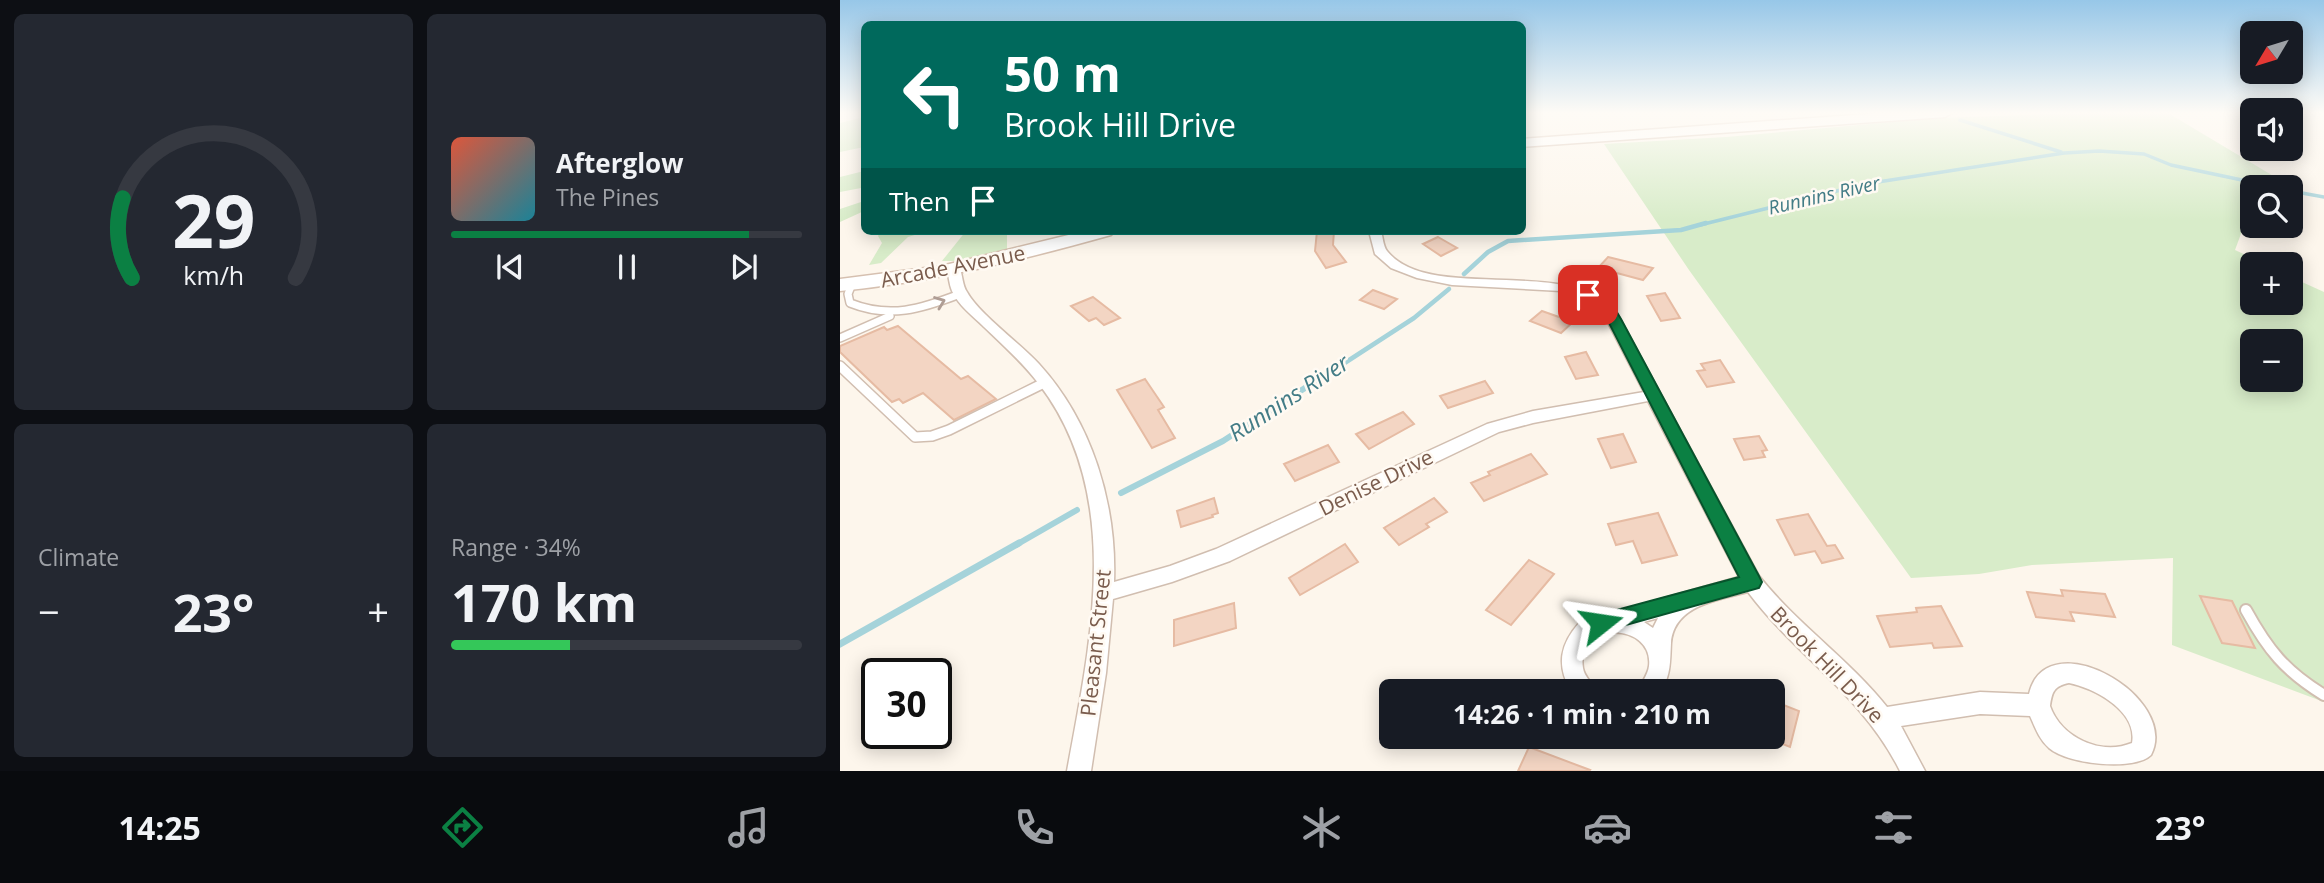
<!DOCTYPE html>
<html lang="en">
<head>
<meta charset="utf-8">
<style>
	:root { --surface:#171b24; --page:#242831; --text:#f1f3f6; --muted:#9ea1a6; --line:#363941; --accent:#0b8043 }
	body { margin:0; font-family:"Open Sans",sans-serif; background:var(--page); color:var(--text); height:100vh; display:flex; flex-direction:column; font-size:26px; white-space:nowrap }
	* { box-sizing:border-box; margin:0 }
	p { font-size:23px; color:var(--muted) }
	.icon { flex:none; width:38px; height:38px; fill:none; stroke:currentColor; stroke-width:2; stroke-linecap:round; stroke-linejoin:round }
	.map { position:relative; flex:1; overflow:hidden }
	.side { display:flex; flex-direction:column; gap:14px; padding:14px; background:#0d0f14; width:840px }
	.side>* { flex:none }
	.top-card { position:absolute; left:21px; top:21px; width:665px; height:214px; border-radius:10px; box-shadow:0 4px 18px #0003; background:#00695c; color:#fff; overflow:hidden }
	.needle { width:46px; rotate:232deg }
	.tools { position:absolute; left:1400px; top:21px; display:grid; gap:14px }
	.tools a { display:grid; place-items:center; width:63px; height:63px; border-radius:10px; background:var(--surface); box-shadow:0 4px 18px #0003; font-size:35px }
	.speed { position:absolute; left:21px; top:658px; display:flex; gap:14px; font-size:35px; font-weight:700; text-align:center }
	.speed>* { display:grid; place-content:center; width:91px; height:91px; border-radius:50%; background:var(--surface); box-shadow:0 4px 18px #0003; line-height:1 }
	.speed .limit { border:4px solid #111; border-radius:10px; background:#fff; color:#111 }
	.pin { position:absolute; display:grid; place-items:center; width:60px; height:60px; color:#fff; margin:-30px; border-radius:14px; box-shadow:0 4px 10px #0006 }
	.me { position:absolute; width:77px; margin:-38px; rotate:75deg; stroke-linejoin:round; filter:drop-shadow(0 0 5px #0008) }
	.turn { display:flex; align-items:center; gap:24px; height:147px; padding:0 28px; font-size:32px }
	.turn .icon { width:91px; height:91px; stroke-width:2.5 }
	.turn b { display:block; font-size:49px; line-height:60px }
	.then { display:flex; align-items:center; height:66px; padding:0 28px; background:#0003; gap:14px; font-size:26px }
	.big { font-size:52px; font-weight:700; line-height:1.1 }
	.side .card { flex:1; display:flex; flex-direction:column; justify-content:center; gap:10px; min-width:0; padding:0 24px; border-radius:10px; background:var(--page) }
	.side .dial { align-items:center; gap:0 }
	.dial svg { height:182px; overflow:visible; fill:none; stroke:var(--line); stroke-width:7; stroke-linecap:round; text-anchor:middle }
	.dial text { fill:var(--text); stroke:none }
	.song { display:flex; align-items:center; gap:21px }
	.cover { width:84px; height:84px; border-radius:10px; background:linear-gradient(135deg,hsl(10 70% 55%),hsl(190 70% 35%)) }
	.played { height:7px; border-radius:4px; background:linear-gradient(90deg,var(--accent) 85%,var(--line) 85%) }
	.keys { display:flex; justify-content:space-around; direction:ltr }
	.heat { display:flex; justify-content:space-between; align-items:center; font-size:38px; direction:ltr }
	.charge { height:10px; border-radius:5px; background:linear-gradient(90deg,#34c759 34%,var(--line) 0) }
	.side .tiles { flex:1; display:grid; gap:14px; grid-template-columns:repeat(2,1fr) }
	.trip { position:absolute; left:539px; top:679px; width:406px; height:70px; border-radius:10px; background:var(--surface); box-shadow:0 4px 18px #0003; font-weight:700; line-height:70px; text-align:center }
	.tab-bar { display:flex; height:112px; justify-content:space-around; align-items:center; background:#090b0e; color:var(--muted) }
	.tab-bar .icon { width:49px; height:49px }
	.tab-bar .active { color:var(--accent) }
	.tab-bar b { font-size:32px; color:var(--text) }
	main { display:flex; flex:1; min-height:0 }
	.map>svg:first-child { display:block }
	.green { fill:#d8ecc9; fill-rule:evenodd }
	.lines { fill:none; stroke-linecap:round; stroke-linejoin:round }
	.stream-far3 { stroke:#a5d3da; stroke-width:3.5 }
	.stream-far2 { stroke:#a5d3da; stroke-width:4.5 }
	.stream-far1 { stroke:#a5d3da; stroke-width:6 }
	.stream { stroke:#a5d3da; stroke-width:7 }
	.building { fill:#f3d5c3; stroke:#e6bba3; stroke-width:2 }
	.lane-far2-casing { stroke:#d1beb0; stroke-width:10 }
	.lane-far1-casing { stroke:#d1beb0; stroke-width:12 }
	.lane-casing { stroke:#d1beb0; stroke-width:14 }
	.street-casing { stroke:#d1beb0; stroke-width:3 }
	.secondary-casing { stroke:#d6c0b0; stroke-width:3 }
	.lane-far2 { stroke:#fff; stroke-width:7 }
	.lane-far1 { stroke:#fff; stroke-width:9 }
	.lane { stroke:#fff; stroke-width:10 }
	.street { fill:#fff; fill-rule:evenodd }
	.secondary { fill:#fff; fill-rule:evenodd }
	.oneway { stroke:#af9d94 }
	.route { fill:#0b8043; stroke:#07532c; stroke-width:2 }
	.labels { text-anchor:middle; stroke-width:5; stroke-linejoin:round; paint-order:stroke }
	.far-water-label { font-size:19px; font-style:italic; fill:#437c86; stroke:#fffaf3 }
	.street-label { font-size:21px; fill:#7a5c4d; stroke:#fffaf3 }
	.water-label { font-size:23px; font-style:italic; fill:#437c86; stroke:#fffaf3 }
</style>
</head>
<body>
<main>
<section class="side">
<div class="tiles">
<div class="card dial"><svg viewBox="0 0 100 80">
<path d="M14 69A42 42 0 1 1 86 69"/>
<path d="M14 69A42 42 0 0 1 10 34" stroke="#0b8043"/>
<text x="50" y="56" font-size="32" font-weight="700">29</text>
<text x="50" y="72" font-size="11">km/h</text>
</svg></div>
<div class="card">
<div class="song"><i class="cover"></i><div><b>Afterglow</b><p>The Pines</p></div></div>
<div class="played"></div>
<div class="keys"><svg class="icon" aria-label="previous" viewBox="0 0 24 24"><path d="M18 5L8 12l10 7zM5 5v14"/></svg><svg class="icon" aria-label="pause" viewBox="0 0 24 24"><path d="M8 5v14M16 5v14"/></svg><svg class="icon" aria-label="next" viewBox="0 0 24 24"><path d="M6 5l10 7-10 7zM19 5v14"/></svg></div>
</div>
<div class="card"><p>Climate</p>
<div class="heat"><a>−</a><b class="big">23°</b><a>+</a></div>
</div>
<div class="card"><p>Range · 34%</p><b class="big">170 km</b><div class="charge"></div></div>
</div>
</section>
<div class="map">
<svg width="1484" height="771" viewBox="0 0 1484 771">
	<rect width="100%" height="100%" fill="#fdf6ec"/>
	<g class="green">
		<path d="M1249,113H1328L1455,189L1412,187V204L1395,250L1425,264H1412V303H1451V277L1484,292V702L1332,645L1333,558L1192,565L1139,574L1071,578L849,270L764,144L886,137L1097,118ZM1412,341H1451V380H1412Z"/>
		<path d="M24,117V147L0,152V123Z"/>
		<path d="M24,171V211L0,222V209L24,201L21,188L0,192V177Z"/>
		<path d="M41,231H88L68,237L41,263L29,265L42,243L38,236Z"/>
		<path d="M126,231H167V249L115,261H102Z"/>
	</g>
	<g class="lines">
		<g class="stream-far3">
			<path d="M1120,120L1221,152"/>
			<path d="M1451,191L1484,197"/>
			<path d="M860,225L1025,184L1224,153L1259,151L1304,154L1331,165L1435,187"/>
		</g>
		<g class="stream-far2">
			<path d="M624,274L648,252L668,241L841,230L866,223"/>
			<path d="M500,366L574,318L609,289"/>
		</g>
		<g class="stream-far1">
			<path d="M281,493L383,441L502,364"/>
			<path d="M176,545L237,510"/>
		</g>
		<path class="stream" d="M0,644L179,543"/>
	</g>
	<g class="building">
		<path d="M477,231H494L493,245L506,262L486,268L475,251Z"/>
		<path d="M598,237L617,248L601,256L583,244Z"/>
		<path d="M768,257L813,268L803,280L758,268Z"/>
		<path d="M533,290L557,299L544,309L520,300Z"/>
		<path d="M825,293L840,318L821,321L807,296Z"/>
		<path d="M253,297L280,318L264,325L256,318L249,321L231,306Z"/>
		<path d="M702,311L733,322L721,333L690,321Z"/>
		<path d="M58,326L121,379L128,376L156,399L114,420L83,393L63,403L59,399L52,402L0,352V346L44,327L47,330Z"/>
		<path d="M746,352L758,375L736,379L725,357Z"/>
		<path d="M880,360L894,382L867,387L857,371L865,370L861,364Z"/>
		<path d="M305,379L324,407L318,410L335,438L312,448L277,390Z"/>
		<path d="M645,381L653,393L608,408L600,396Z"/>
		<path d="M563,412L574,424L529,449L516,434Z"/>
		<path d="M783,434L796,462L771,468L758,439Z"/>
		<path d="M919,436L927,450L922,451L925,457L904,460L894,439Z"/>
		<path d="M488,445L499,462L455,481L444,464Z"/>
		<path d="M691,454L707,474L644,501L631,483L650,475L648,472Z"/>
		<path d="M374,498L378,513L372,515L373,517L341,527L337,511Z"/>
		<path d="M594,498L607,512L586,524L589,527L559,545L544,528Z"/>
		<path d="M818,513L837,555L802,563L793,541L776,545L768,524Z"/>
		<path d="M968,514L987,546L995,545L1003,558L982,563L975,551L955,555L937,520Z"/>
		<path d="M505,544L518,562L460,595L449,578Z"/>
		<path d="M689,560L714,574L671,625L646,610Z"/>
		<path d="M1221,590L1265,594L1275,617L1230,612L1234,621L1196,617L1187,592L1223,596Z"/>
		<path d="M1360,596L1392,601L1415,648L1382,643Z"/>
		<path d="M394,603L396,628L334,646V620Z"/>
		<path d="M1101,606L1122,646L1094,648L1092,643L1050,647L1037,616L1077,612L1076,608Z"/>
		<path d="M933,701L959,711L950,747L933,740Z"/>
		<path d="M689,747L750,770L749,771H678Z"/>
	</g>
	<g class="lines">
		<g class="lane-far2-casing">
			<g id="lane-far2">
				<path d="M12,284L8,294L10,303C50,319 81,309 120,294"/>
				<path d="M0,338L50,316"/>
			</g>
		</g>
		<g class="lane-far1-casing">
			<path id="lane-far1" d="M0,366L75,437L92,436L109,430L206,382"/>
		</g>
		<g class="lane-casing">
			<path id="lane" d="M1406,610C1428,650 1445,671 1484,695"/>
		</g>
		<g class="street-casing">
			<path id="street" d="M529,231H541C543,237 543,246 547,251C588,302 716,258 773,306L919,576C957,624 1009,659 1047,707L1140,692L1189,694C1206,620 1341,697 1311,755C1295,771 1229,765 1209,748C1199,739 1195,727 1190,716L1140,714L1061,726L1085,771H1060C1023,696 956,656 908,592C878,600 834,605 831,643C830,661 831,675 821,691H798C801,683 808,675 809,666C814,622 735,620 743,668C744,677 753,683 756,691H731C716,665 720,644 740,622L899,577L808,401L693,423L659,432L390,561L332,582L273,599L266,673L251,771H227C250,645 285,496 199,384C183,363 163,345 144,327C133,316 118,305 112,291C109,284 109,277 107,270L109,267H119C123,275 122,285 127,292C139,314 181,344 199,364C252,422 277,504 274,582L330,566L376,549L647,424L693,411L804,392L762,311L747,300L721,291L612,285L577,278L551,268L535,254ZM818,618L813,628L804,622ZM1229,683C1254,688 1298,711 1292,743C1260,756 1221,737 1210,706C1212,692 1214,686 1229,683Z"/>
		</g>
		<g class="secondary-casing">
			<g id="secondary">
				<path d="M1042,113H1112L1105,117L682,147V139Z"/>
				<path d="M245,231H274L271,235C182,260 93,282 0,291V279L101,266Z"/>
			</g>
		</g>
		<use href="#lane-far2" class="lane-far2"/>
		<use href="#lane-far1" class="lane-far1"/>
		<use href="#lane" class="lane"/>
		<use href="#street" class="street"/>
		<use href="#secondary" class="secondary"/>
	</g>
	<defs><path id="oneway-chevron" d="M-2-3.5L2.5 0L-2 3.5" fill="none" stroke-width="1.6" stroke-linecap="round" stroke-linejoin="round" transform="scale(1.75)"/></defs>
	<use class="oneway" href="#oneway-chevron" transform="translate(100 302) rotate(-21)"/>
	<linearGradient id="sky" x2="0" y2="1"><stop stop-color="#97c7e8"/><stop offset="0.51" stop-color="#fefbf6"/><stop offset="1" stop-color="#fefbf6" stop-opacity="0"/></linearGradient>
	<rect width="1484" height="221" fill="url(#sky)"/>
	<path class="route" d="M748,291L773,306L781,319L919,576L922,582L919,588L761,632L754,629L751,623L754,616L899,577L767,319L741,295Z"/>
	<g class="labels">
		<g class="far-water-label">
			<text transform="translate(984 195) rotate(-13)" y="7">Runnins River</text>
		</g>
		<g class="street-label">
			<text transform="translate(113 267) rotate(-11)" y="7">Arcade Avenue</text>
			<text transform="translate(536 483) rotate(-26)" y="7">Denise Drive</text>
			<text transform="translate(256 643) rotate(-84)" y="7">Pleasant Street</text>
			<text transform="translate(987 665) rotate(46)" y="7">Brook Hill Drive</text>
		</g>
		<g class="water-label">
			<text transform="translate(449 398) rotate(-33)" y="8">Runnins River</text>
		</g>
	</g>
</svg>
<div class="tools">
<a><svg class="needle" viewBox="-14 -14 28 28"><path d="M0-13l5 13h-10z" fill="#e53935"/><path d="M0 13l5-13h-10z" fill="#9ea1a6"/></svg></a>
<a><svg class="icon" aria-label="sound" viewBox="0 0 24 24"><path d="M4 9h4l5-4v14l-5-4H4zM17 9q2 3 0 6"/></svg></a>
<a><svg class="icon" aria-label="search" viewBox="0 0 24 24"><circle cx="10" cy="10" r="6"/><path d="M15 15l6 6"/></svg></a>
<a>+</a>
<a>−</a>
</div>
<div class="speed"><div class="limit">30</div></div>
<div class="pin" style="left:748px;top:295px;background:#d93025"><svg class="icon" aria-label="arrive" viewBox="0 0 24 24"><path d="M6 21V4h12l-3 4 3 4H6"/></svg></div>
<svg class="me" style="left:761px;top:623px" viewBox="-20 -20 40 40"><path d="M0-17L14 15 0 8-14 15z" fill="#0b8043" stroke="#fff" stroke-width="4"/></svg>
<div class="trip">14:26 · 1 min · 210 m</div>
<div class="top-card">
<div class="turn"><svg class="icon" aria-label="left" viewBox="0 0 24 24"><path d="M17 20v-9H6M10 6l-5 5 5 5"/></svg><div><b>50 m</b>Brook Hill Drive</div></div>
<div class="then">Then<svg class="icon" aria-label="arrive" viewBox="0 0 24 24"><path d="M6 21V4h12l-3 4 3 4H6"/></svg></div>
</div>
</div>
</main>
<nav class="tab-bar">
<b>14:25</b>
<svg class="icon active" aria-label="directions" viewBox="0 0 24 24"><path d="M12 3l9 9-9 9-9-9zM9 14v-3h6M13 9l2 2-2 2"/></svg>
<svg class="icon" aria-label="music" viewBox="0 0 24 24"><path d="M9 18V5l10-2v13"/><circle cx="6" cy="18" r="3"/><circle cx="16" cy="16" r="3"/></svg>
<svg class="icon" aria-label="phone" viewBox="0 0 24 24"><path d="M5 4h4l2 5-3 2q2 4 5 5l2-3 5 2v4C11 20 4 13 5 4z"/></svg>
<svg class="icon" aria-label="climate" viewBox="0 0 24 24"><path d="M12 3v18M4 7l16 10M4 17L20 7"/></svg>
<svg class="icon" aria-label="car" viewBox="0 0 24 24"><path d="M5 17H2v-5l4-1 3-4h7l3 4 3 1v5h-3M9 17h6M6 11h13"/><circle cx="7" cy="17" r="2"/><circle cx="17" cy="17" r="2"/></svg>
<svg class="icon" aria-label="filters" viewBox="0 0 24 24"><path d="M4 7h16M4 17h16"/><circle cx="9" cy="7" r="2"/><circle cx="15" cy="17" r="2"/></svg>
<b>23°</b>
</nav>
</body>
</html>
